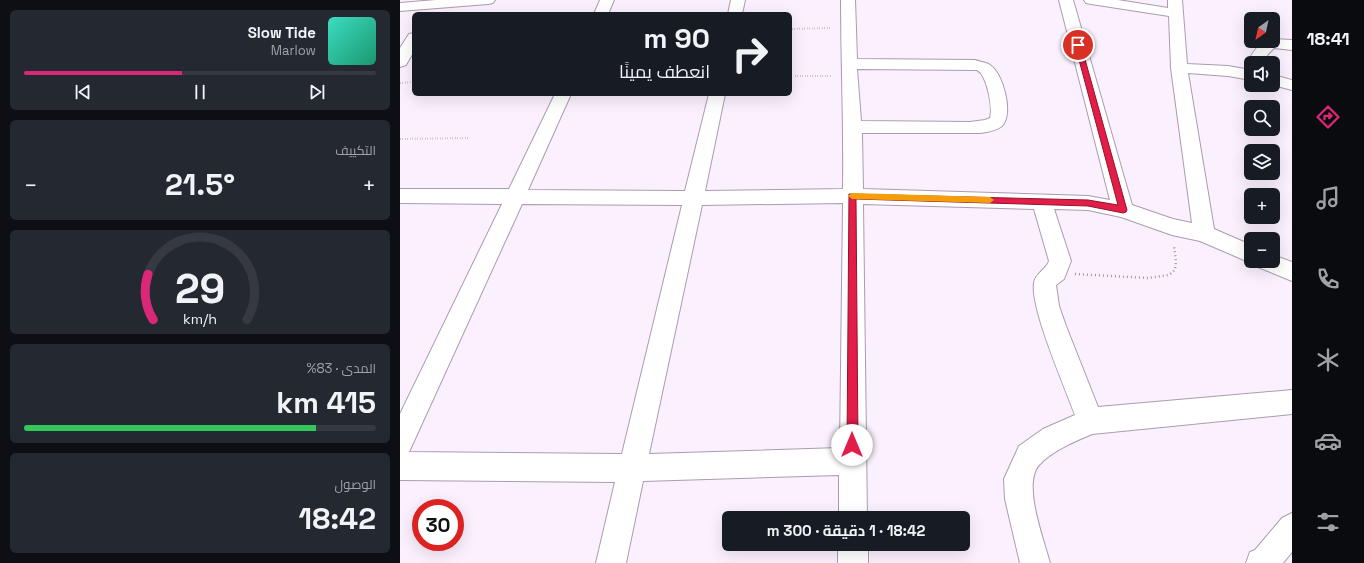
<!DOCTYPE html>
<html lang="ar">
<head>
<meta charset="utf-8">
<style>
	:root { --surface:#171b24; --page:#242831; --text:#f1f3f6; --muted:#9ea1a6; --line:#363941; --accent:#db2777 }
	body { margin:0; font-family:"Space Grotesk",Cairo,sans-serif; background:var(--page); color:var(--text); direction:rtl; height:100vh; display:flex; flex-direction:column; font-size:15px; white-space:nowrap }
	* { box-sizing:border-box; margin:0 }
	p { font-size:13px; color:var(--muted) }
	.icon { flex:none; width:22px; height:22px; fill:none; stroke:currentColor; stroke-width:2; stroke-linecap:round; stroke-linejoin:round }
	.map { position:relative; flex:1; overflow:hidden; direction:ltr }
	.side { display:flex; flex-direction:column; gap:10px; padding:10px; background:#0d0f14; width:400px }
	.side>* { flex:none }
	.top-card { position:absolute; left:12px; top:12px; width:380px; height:84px; border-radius:6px; box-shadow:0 4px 16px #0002; direction:rtl; background:#171b24; color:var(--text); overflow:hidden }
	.needle { width:26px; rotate:213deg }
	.controls { position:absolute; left:844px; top:12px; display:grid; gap:8px }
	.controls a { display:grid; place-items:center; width:36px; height:36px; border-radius:6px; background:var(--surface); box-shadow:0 4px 16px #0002; font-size:20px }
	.speed { position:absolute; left:12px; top:499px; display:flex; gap:8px; font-size:20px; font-weight:700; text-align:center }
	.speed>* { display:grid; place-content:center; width:52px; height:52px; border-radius:50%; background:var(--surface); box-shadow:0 4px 16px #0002; line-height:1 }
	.speed .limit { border:6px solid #d22; background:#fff; color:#111 }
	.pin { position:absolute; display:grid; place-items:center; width:34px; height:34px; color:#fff; margin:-17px; border:2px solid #fff; border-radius:50%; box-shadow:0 1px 4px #0007 }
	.me { position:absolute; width:44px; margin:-22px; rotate:0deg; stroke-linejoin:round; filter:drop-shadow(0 0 3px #0008) }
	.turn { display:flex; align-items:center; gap:14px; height:84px; padding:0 16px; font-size:18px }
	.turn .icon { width:52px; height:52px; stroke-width:2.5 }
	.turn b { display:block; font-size:28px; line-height:34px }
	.big { font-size:30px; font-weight:700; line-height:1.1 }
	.side .widget { flex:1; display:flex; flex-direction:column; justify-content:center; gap:6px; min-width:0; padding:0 14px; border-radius:6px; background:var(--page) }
	.side .dial { align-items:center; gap:0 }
	.dial svg { height:104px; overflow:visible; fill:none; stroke:var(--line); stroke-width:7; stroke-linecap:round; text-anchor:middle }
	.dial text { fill:var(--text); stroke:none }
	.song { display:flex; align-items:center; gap:12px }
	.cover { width:48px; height:48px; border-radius:6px; background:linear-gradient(135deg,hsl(170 70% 55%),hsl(160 70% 35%)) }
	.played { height:4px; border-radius:2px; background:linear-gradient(90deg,var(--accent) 45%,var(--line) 45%) }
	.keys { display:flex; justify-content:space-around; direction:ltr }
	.heat { display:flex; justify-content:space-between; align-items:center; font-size:22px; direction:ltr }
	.charge { height:6px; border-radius:3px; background:linear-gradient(90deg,#34c759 83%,var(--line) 0) }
	.trip { position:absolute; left:322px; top:511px; width:248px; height:40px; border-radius:6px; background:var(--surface); box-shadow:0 4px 16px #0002; font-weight:700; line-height:40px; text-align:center; direction:rtl }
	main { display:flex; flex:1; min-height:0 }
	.dock { display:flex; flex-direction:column; width:72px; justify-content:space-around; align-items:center; background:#090b0e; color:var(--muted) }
	.dock .icon { width:28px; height:28px }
	.dock .on { color:var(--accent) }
	.dock b { font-size:18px; color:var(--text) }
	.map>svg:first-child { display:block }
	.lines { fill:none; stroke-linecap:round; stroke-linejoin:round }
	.minor-casing { stroke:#ab9baf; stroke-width:2 }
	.path-far1 { stroke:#a199a3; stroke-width:2; stroke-dasharray:0.5 2; stroke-linecap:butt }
	.path { stroke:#a199a3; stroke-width:2.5; stroke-dasharray:1 3; stroke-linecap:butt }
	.minor { fill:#fff; fill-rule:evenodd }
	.route { fill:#e11d48; stroke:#92132f }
	.slow { fill:#f59e0b }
</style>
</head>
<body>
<main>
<nav class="dock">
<b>18:41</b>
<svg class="icon on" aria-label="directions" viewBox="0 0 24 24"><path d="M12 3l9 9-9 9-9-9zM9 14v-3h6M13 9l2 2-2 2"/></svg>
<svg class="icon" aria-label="music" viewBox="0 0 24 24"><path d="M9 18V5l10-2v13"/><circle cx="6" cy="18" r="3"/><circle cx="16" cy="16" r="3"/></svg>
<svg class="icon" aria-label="phone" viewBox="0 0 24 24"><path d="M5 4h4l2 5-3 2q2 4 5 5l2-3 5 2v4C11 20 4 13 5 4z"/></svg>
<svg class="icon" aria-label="climate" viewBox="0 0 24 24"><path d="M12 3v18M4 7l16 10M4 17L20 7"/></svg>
<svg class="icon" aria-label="car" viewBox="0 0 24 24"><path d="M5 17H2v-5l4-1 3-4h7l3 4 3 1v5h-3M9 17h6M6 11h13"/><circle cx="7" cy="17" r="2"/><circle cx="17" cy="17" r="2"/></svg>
<svg class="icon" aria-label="filters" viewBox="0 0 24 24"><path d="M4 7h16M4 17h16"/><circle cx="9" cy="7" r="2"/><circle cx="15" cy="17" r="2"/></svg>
</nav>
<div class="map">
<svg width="892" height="563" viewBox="0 0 892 563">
	<rect width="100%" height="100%" fill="#fbf1fe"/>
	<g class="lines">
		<g class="minor-casing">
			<g id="minor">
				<path d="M36,0H95L93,3L88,4L0,11V3Z"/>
				<path d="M200,0H214L208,14H194Z"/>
				<path d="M331,0H345L342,14H328Z"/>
				<path d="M441,0H455L457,59L575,60C580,62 586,62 590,65C603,73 614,114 602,126C597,130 588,132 581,133H462L463,189L688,196L710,200L659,0H673L732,205L773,219L792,223L771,68L769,16L691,4L686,3L684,0H718L768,8V0H782L787,64L828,66L851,70V80L828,76L788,73L814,229L851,245V261H873V255L892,262V281L858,267L855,261L851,263L800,241L772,235L721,217L688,210L654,209L671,261L664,279L656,285L659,306L666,326L698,407L892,390V414L692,434C674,442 653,450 639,465C622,484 644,540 650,563H620L605,499L604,479L619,446L643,429L675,415C665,387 630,308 634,283C635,273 646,270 649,261L634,209L463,204L467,518H439V475L243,481L226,563H196L215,482L0,480V414L102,204L0,203V189H109L155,94H171L128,190L285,191L309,94H325L305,191L443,189C444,126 441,63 441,0ZM457,69L577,70C587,75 593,107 590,118L585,120L570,122L461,121ZM443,203L440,448L249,454L302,205ZM122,204L282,205L222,454L9,452Z"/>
				<path d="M14,33V51L6,65L0,67V48L9,34Z"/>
				<path d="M873,39L892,40V50L874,48L868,54L863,63H851V67L849,66L847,63C854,51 859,41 873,41Z"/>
				<path d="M873,75L892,80V90L873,85Z"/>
				<path d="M892,513V552L883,563H846L850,552L855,550L882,518Z"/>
				<rect x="438" y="544" width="30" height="19"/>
			</g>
		</g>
		<g class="path-far1">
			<path d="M392,29L431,28"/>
			<path d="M395,76H432"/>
			<path d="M0,83L14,82"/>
			<path d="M0,139L70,138"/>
		</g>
		<path class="path" d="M675,274L748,278L769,275L775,270L776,262L774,245"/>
		<use href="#minor" class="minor"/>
	</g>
	<path class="route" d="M678,43L681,45L727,210L726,212L723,213L688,206L456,199L458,445L456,449L452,451L448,449L447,445L449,194L688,200L718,205L675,45Z"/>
	<path class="slow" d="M452,193L590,197L594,200L590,203L452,199L448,196Z"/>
</svg>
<div class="controls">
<a><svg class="needle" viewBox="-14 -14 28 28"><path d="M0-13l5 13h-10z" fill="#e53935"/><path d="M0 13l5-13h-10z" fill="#9ea1a6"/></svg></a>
<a><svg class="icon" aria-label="sound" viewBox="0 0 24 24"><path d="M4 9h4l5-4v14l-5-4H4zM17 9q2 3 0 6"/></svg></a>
<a><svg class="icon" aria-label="search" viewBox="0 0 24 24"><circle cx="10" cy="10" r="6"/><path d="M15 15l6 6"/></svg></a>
<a><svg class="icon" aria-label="layers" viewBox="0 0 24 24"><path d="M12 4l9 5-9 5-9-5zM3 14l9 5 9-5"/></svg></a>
<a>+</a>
<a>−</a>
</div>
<div class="speed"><div class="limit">30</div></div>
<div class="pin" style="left:678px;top:45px;background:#d93025"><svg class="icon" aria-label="arrive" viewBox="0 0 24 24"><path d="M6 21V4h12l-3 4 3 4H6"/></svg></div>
<svg class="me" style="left:452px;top:445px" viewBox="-20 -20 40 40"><circle r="19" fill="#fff"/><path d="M0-13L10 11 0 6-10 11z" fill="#e11d48"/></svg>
<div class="trip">18:42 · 1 دقيقة · 300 m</div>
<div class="top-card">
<div class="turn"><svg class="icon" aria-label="right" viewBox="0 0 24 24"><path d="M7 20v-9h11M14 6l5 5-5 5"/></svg><div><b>90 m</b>انعطف يمينًا</div></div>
</div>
</div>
<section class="side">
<div class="widget">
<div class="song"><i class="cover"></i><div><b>Slow Tide</b><p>Marlow</p></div></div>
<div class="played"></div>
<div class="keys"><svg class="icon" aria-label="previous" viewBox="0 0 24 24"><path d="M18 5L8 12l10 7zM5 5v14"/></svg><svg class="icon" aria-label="pause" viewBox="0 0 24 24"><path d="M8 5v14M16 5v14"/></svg><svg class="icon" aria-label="next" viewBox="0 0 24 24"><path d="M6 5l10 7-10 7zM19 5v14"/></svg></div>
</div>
<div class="widget"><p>التكييف</p>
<div class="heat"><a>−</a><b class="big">21.5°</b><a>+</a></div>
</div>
<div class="widget dial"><svg viewBox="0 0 100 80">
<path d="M14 69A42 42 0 1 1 86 69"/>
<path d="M14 69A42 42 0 0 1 10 34" stroke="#db2777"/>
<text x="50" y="56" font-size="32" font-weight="700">29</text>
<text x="50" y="72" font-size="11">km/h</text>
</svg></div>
<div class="widget"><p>المدى · 83%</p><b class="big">415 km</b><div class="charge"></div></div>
<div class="widget"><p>الوصول</p><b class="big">18:42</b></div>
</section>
</main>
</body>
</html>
